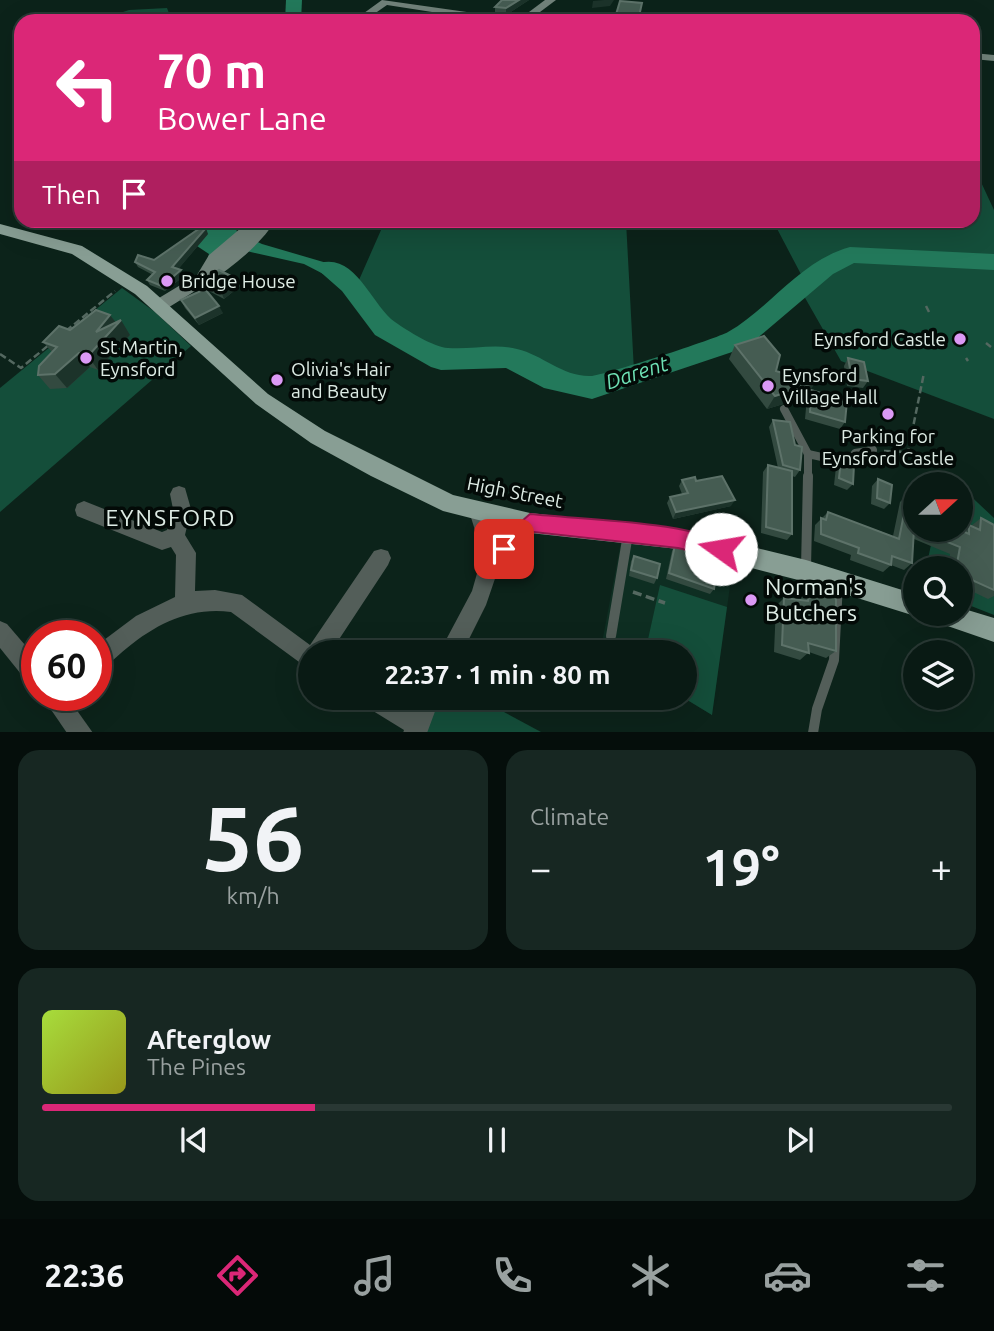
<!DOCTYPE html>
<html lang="en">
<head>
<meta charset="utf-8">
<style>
	:root { --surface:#091a14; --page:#172722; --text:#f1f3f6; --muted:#99a1a0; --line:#293834; --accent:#db2777 }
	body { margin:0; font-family:Ubuntu,sans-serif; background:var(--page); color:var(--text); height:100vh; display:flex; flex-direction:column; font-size:26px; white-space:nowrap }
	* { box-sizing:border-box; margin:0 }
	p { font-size:23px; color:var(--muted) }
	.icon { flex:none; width:38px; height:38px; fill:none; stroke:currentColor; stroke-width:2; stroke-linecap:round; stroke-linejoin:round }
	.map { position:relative; height:732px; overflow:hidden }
	.sheet { display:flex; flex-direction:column; gap:18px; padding:18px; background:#050e0b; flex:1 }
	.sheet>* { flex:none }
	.banner { position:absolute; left:14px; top:14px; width:966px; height:214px; border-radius:21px; box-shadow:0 7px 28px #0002,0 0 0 2px var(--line); background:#db2777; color:#fff; overflow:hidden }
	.needle { width:46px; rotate:69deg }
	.fabs { position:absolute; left:903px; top:472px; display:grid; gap:14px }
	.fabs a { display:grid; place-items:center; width:70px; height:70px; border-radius:50%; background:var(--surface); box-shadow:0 7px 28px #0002,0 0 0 2px var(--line); font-size:35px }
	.speed { position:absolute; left:21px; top:620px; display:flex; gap:14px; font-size:35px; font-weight:700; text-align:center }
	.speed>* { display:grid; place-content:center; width:91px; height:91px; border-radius:50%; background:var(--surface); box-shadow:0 7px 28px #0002,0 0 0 2px var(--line); line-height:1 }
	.speed .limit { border:10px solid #d22; background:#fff; color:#111 }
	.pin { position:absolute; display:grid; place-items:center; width:60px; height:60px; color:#fff; margin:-30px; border-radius:14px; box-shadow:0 4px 10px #0006 }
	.me { position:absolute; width:77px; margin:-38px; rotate:283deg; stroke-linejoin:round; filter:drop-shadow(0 0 5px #0008) }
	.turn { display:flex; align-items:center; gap:24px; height:147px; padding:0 28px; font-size:32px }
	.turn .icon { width:91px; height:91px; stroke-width:2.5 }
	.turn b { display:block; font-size:49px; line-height:60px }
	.then { display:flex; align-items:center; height:66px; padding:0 28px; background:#0003; gap:14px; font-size:26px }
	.big { font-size:52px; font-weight:600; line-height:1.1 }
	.sheet .tile { flex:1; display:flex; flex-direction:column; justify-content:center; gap:10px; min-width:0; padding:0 24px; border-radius:21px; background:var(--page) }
	.sheet .dial { align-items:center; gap:0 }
	.dial b { font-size:91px; line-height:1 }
	.song { display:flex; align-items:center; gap:21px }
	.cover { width:84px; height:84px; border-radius:10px; background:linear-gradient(135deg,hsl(80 70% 55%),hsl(60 70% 35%)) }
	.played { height:7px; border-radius:4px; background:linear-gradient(90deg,var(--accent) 30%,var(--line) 30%) }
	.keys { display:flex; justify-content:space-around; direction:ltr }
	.heat { display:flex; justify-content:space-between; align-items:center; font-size:38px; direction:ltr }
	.sheet .tiles { flex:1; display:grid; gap:18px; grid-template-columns:1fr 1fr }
	.tile:last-child { grid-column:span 2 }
	.trip { position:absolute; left:298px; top:640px; width:399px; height:70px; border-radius:35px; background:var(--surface); box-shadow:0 7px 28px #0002,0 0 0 2px var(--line); font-weight:600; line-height:70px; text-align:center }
	.dock { display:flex; height:112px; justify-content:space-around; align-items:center; background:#040a08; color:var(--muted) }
	.dock .icon { width:49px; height:49px }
	.dock .on { color:var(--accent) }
	.dock b { font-size:32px; color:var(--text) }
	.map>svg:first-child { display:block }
	.built { fill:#0e2e22 }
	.green { fill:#144e3a }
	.water { fill:#23795b }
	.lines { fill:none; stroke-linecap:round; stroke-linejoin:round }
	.river { fill:#23795b; fill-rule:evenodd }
	.path-far1 { stroke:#546860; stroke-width:2.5; stroke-dasharray:7 3.5; stroke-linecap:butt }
	.path { stroke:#546860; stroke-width:3.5; stroke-dasharray:9 4.5; stroke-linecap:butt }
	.lane-far3 { stroke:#535e59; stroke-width:5 }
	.lane-far2 { stroke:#535e59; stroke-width:6 }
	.lane-far1 { stroke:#535e59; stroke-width:8 }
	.lane { stroke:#535e59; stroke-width:10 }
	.street { fill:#535e59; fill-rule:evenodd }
	.secondary { fill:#71827a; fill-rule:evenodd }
	.primary { fill:#889e94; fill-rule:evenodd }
	.wall { fill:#334a40 }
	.shaded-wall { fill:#1c332a }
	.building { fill:#455c52; stroke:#5d7269; stroke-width:2 }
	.route { fill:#db2777; stroke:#8e194d; stroke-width:2 }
	.poi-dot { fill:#db99f5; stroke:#030a07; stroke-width:2.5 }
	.labels { text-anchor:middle; stroke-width:7; stroke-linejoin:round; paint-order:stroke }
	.poi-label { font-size:19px; fill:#deece5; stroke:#030a07; text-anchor:start }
	.street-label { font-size:19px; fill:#deece5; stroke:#030a07 }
	.water-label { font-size:21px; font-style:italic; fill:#6ee1b5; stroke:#030a07 }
	.quarter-label { font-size:23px; letter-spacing:2px; fill:#deece5; stroke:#030a07 }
	.near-poi-label { font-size:23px; fill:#deece5; stroke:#030a07; text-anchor:start }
</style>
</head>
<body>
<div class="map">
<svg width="994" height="733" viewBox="0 0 994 733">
	<rect width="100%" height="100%" fill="#0c231a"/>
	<path class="built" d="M621,542L673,548L732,572L712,715L684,698V653H609L601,648Z"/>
	<g class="green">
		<path d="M167,8L172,21H96L129,10Z"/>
		<path d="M973,165L994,210V257L893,256L850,251L820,266L804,280L773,221L973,220Z"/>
		<path d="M385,221H626L634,371L592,384L558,377L522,356L493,352L446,354L411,337L389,322L370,305L359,280Z"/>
		<path d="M854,258L902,263L994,265V419L841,361L804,296L831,270Z"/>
		<path d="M122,288L155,312L191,346L0,512V388Z"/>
		<path d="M961,487L994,518V615L961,602V569H926L934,530H961Z"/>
		<path d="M660,585L727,607L712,715L684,698V653H645Z"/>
		<path d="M440,698H478L541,732L423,733Z"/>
	</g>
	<path class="water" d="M206,221H234L237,232L262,244L337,266L367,290L349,297L339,282L304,264L242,250L206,264L209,254L191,242Z"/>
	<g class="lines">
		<g class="river">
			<path d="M286,0H302L301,21H285Z"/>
			<path d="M850,247L994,254V270L854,263L833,274L747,347L592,399L544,388L506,368L441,370L431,367L375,335L342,291L317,269L320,263C356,253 372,306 395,322C408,331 433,347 448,348C471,350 494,343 517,349C543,355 563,377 591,376C602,376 718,338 728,332C771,307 800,261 850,247Z"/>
		</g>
		<g class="path-far1">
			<path d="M926,306L929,312"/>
			<path d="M66,331L115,291"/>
			<path d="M986,343L991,347"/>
			<path d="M0,354L21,368L50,344"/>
			<path d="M966,358L968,361"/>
			<path d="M884,451L908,452L924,373"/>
		</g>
		<path class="path" d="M633,592L665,603"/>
		<path class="lane-far3" d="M276,21H312"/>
		<path class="lane-far2" d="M658,220L681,223L704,220"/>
		<g class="lane-far1">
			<path d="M784,409L808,454"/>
			<path d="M808,477V454L849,463L855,453L873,450"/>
		</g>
		<g class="lane">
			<path d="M806,568L808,476"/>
			<path d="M611,636L628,534"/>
			<path d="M813,733L817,709L834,660L838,583"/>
		</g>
		<g class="street">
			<path d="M179,486L185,488L191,509L185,535L196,553L195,591L215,590L242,595L310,645L374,551L381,549L388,551L391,558L388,565L330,653H310V670L231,612C190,607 158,623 127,648C117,656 108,666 96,671V646L136,616L175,597L176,555L171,547L162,550L77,516L75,510L77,504L84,501L162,532L167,530L173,509L170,494L173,488Z"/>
			<path d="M478,502L485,505L497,541L523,517L530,514L537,517L539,523L537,529L499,567L486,605L462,653H439L472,591L480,563L479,543L469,511L471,505Z"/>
			<path d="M0,621L7,624L37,659V687L29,684L0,648Z"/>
			<path d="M41,695H66L93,733H67Z"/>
			<path d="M362,698H394L413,710L418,698H440L427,733H403L404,730L365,706Z"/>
		</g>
		<g class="secondary">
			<path d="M382,0L509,18L514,21H490L387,5L364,21H353Z"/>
			<path d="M545,0H556L528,21H517Z"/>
			<path d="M973,53L994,55V61L973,59Z"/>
			<path d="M253,220L259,223L261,220H276C248,262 207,283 166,309H154L152,305L154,301L197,275L209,255L248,222Z"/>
		</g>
		<g class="primary">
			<path d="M0,224L82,246L147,286L268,394L325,431L453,495L530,513L678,529L806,560L915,594V614H920L915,616L806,582L678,549L530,533L443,511L371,476L311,443L256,404L135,294L72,254L0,234Z"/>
			<path d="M961,608L994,618V642L936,622L933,614H961Z"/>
		</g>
	</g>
	<g class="wall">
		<path d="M502,0H529L506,15L495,13V7Z"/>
		<path d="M615,18L639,21H614Z"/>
		<path d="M582,220H610L586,227Z"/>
		<path d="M208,234L178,269L184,276L165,291L150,285L147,280L153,275L138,267L135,262L154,260Z"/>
		<path d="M237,279L240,286L224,299L207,290L203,282Z"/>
		<path d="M181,300L223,313L199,325L185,308Z"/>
		<path d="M110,315L115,323L130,335L98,370L90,367L67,388L50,389L38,375L52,352L43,342L70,330Z"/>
		<path d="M735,345L776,371L806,397L767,409L729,359Z"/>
		<path d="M848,358L868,381L863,388L847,386L844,366Z"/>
		<path d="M811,390L845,422L840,429L805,419L807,397Z"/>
		<path d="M773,420L800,470L795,477L792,476V534L787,540L761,533L763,472L768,465L778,468L769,427Z"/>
		<path d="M841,460L853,484L847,490L834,485L836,467Z"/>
		<path d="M878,479L890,503L884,509L871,504L872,486Z"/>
		<path d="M682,480L696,481L731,506L673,519L667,503L670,497L682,494L679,486Z"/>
		<path d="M908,494L915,495V530L962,531L969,525L971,526L981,518L994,525V596L988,599L961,586V569H948L950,554L914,539L912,563L904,570L891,565L883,572L850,560L851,555L814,541L815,525L828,512L893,536L900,502Z"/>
		<path d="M675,545L714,589L710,594L666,579L672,551Z"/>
		<path d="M634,556L657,578L654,584L629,576L631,561Z"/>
		<path d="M811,585L836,651L826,658L809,652L800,660L774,652L776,606L784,598L801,600L802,593Z"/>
	</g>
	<g class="shaded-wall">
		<path d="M519,0H529L506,15V8Z"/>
		<path d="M604,0H614L610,6L592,8L593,1Z"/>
		<path d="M587,220H610L586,227Z"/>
		<path d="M206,228L208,234L175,273L172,267Z"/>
		<path d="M181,270L184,276L165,291L162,286Z"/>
		<path d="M237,279L240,286L224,299L221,291Z"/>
		<path d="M219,306L223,313L199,325L195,318Z"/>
		<path d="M110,315L117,324L121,320L130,335L98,370L88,356L96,332Z"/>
		<path d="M79,353L90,367L67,388L55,374Z"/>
		<path d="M815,383L806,397L767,409L775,396Z"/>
		<path d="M735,500L731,506L673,519L676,512Z"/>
	</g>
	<g class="building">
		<path d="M502,0H519L506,8L495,7Z"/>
		<path d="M620,1L642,3L638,21L615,18Z"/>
		<path d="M203,226L206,228L172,267L181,270L162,286L147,280L155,272L135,262L138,255L154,260Z"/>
		<path d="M219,270L237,279L221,291L203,282Z"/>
		<path d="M205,289L219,306L195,318L181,300Z"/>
		<path d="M96,310L110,315L96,332L121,320L88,356L79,353L55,374L38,375L39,366L57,347L43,342L59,326L70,330Z"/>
		<path d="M764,336L780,355L776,371L815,383L775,396L735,345Z"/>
		<path d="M848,358L864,362L868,381L852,379Z"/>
		<path d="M811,390L847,401L845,422L810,412Z"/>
		<path d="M773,420L790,422L795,445L802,447L800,470L783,465Z"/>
		<path d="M841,460L854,465L853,484L839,478Z"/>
		<path d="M768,465L792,471V534L766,527Z"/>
		<path d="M722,476L735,500L676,512L670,497L688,493L682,480L695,477L696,481Z"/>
		<path d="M878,479L892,485L890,503L877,498Z"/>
		<path d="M908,494L915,495V529H914L912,563L892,556L891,565L858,553L859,548L821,534V518L826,520L828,512L899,539Z"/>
		<path d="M981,518L994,525V590L961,575V569H956L960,547L918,530H960L969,534V525L980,530Z"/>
		<path d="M675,545L719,557L714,589L669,573Z"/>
		<path d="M634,556L660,564L657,578L631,570Z"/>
		<path d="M811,585L836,593V651L808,643L809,653L782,645L784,598L808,601Z"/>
	</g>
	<path class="route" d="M530,514C590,520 673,521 728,542L730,549L728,555L721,558L678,548L534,532L504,559L497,556L494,549L497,543Z"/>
	<g class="poi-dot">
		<circle cx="167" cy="281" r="7"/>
		<circle cx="960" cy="339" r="7"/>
		<circle cx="86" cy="358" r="7"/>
		<circle cx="277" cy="380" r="7"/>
		<circle cx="768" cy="386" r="7"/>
		<circle cx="888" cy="414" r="7"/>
		<circle cx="751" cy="600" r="7"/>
	</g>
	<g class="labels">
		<g class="poi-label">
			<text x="181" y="288">Bridge House</text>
			<text x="946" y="346" text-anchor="end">Eynsford Castle</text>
			<text x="100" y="354">St Martin,<tspan x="100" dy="22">Eynsford</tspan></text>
			<text x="291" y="376">Olivia's Hair<tspan x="291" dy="22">and Beauty</tspan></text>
			<text x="782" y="382">Eynsford<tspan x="782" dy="22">Village Hall</tspan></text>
			<text x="888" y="443" text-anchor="middle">Parking for<tspan x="888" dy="22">Eynsford Castle</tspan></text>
		</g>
		<g class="street-label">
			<text transform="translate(515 492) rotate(11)" y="7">High Street</text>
		</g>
		<g class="water-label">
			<text transform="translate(637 373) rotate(-18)" y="7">Darent</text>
		</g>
		<g class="quarter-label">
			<text x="171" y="526">EYNSFORD</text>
		</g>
		<g class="near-poi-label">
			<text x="765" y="595">Norman's<tspan x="765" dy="26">Butchers</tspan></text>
		</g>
	</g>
</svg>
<div class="fabs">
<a><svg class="needle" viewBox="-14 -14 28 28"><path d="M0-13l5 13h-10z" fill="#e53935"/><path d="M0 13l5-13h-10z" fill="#99a1a0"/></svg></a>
<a><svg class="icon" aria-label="search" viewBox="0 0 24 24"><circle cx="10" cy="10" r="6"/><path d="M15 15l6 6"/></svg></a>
<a><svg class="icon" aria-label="layers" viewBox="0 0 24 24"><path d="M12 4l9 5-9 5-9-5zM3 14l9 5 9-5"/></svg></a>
</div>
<div class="speed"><div class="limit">60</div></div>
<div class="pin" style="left:504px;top:549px;background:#d93025"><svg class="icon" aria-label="arrive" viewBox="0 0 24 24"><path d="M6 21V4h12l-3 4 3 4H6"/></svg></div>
<svg class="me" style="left:721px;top:549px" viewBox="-20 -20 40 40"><circle r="19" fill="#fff"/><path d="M0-13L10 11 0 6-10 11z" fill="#db2777"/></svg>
<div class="trip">22:37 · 1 min · 80 m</div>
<div class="banner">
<div class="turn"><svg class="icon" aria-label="left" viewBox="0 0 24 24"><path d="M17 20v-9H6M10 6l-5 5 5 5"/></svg><div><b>70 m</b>Bower Lane</div></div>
<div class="then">Then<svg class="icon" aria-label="arrive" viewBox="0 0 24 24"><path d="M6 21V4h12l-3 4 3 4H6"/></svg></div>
</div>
</div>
<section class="sheet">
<div class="tiles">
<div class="tile dial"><b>56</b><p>km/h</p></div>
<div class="tile"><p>Climate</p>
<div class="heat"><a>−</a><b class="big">19°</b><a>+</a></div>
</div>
<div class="tile">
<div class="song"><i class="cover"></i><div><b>Afterglow</b><p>The Pines</p></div></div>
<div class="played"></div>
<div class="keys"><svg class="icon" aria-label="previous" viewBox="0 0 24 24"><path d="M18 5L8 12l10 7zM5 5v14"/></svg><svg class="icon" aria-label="pause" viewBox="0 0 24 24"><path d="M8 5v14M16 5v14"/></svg><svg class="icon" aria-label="next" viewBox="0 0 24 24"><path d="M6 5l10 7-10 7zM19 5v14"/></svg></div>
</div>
</div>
</section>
<nav class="dock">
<b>22:36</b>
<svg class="icon on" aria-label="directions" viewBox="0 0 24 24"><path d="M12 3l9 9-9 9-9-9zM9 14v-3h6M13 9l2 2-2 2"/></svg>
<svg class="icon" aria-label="music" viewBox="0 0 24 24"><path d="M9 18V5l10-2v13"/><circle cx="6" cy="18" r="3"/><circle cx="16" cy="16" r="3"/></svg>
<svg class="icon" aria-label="phone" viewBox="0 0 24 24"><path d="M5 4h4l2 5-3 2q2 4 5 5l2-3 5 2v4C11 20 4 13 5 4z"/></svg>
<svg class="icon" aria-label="climate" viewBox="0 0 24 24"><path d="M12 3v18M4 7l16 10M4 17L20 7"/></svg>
<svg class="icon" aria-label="car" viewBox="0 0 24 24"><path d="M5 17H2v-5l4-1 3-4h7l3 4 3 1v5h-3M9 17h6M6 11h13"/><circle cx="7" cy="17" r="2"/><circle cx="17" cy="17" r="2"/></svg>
<svg class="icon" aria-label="filters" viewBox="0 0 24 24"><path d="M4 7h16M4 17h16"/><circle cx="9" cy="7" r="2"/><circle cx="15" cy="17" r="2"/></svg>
</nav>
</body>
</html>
